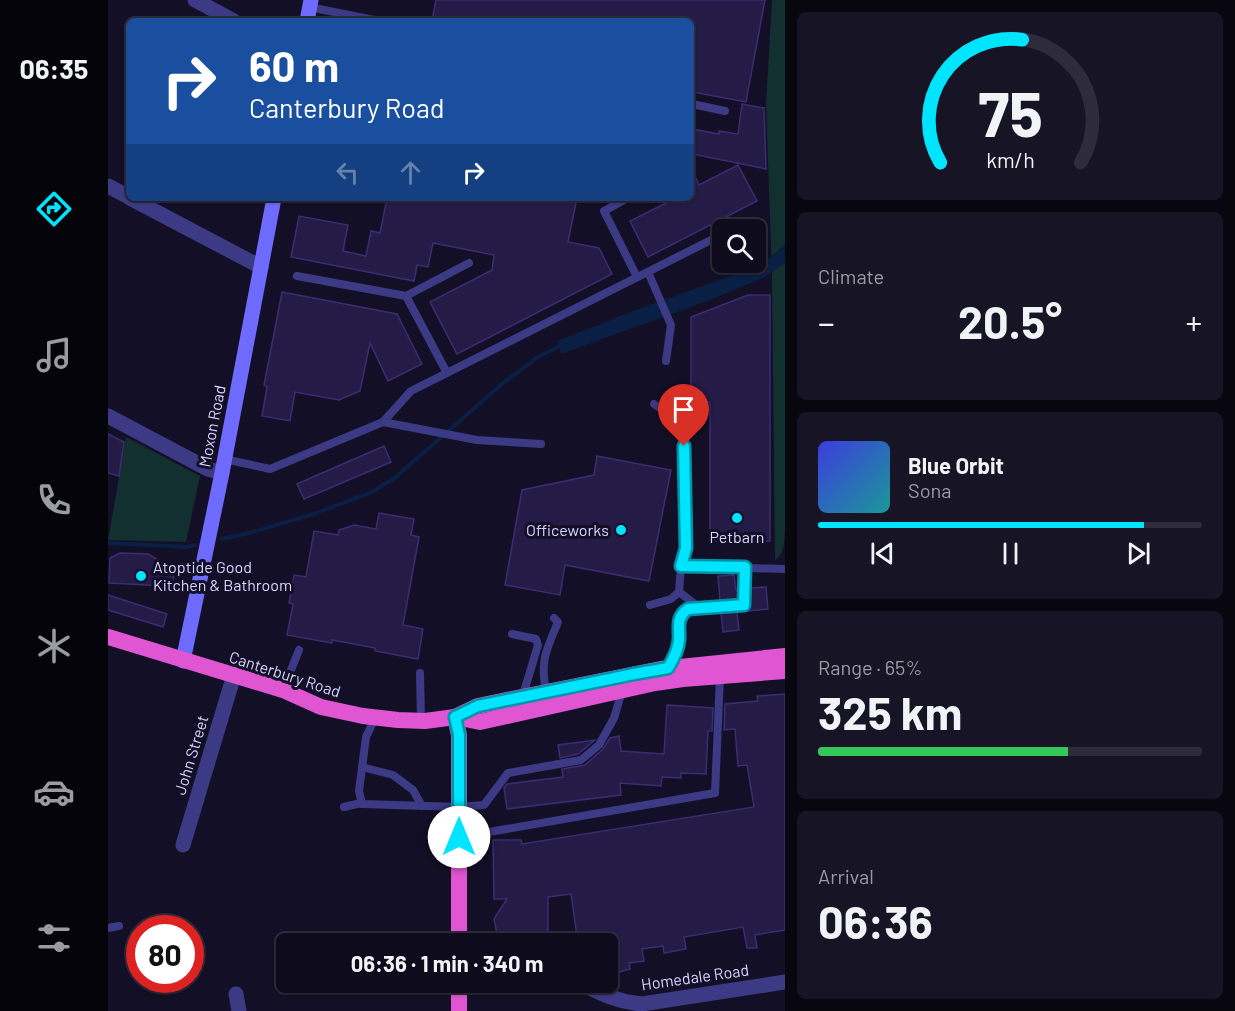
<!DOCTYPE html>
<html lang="en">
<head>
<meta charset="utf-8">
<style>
	:root { --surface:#0e0b1c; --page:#171425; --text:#f1f3f6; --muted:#9b9ba3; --line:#2e2b3b; --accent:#00e5ff }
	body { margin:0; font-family:Barlow,sans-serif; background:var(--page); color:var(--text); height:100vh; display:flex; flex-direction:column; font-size:22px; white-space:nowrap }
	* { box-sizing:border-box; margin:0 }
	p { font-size:20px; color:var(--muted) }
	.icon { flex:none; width:33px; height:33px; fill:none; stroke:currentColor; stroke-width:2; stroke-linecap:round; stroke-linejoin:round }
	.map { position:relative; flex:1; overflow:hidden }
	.drawer { display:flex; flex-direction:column; gap:12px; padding:12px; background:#08060f; width:450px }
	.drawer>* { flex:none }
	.top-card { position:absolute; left:18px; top:18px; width:568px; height:183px; border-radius:9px; box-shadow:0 2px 4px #0004,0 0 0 2px var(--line); background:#1a4fa0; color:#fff; overflow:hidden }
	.fabs { position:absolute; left:604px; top:219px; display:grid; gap:12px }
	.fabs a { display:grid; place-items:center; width:54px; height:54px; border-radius:9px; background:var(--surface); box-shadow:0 2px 4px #0004,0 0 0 2px var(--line); font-size:30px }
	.speed { position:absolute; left:18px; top:915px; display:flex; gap:12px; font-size:30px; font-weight:700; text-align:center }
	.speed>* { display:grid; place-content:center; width:78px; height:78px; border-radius:50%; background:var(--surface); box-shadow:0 2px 4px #0004,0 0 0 2px var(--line); line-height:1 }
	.speed .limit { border:9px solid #d22; background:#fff; color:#111 }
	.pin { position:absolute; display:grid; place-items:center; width:51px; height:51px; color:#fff; margin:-62px -26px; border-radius:50% 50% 50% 0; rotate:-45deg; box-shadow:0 0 6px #0007 }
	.pin .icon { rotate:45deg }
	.me { position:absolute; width:66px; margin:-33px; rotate:0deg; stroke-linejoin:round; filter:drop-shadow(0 0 4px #0008) }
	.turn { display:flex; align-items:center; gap:21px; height:126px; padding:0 24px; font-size:27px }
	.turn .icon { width:78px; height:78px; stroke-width:2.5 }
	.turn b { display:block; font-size:42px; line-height:51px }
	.lanes { display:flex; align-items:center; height:57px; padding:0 24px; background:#0003; justify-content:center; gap:30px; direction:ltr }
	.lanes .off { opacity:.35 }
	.big { font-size:45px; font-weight:700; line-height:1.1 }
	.drawer .card { flex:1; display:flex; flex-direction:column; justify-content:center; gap:9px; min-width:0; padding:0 21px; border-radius:9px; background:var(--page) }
	.drawer .dial { align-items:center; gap:0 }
	.dial svg { height:156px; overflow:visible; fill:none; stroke:var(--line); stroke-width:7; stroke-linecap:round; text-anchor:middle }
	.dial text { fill:var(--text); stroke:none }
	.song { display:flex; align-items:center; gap:18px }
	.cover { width:72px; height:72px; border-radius:9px; background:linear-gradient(135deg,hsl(240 70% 55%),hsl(180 70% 35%)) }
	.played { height:6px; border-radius:3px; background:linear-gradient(90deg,var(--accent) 85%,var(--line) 85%) }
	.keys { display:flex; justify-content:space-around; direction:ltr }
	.heat { display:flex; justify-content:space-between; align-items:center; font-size:33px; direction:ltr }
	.charge { height:9px; border-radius:4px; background:linear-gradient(90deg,#34c759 65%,var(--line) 0) }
	.trip { position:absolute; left:168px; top:933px; width:342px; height:60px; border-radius:9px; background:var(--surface); box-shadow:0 2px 4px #0004,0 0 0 2px var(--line); font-weight:700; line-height:60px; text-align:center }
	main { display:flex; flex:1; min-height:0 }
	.dock { display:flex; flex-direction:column; width:108px; justify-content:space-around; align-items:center; background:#06040b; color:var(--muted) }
	.dock .icon { width:42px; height:42px }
	.dock .active { color:var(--accent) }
	.dock b { font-size:27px; color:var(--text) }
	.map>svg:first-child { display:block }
	.green { fill:#12302f }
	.water { fill:#0a1f44 }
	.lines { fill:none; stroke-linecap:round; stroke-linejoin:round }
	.stream { stroke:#0a1f44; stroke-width:4 }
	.building { fill:#241b47; stroke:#3b2d73; stroke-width:1.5 }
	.service { stroke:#3d3a85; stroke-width:8 }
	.minor { stroke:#3d3a85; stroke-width:15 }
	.secondary { stroke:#6f6bff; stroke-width:15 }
	.trunk { stroke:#e055d1; stroke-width:16 }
	.route-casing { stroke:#0095a6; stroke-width:15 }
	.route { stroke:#00e5ff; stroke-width:10 }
	.poi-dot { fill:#00e5ff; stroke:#130f26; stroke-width:2 }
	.labels { text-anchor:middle; stroke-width:6; stroke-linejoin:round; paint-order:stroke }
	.street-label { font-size:16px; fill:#d9d4ff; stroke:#130f26 }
	.poi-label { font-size:16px; fill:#d9d4ff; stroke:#130f26; text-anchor:end }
</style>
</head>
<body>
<main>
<nav class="dock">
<b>06:35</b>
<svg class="icon active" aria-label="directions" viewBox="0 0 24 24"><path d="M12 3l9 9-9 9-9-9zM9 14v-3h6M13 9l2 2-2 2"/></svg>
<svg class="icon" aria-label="music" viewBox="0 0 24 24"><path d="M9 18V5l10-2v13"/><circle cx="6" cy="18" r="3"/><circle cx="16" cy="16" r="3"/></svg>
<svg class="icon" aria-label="phone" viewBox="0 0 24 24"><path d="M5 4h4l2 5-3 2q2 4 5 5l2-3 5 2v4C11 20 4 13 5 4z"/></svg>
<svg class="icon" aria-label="climate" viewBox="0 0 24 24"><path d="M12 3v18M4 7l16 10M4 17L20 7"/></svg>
<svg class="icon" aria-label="car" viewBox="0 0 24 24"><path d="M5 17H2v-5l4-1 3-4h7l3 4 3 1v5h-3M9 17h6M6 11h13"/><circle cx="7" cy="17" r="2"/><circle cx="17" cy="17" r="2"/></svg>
<svg class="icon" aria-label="filters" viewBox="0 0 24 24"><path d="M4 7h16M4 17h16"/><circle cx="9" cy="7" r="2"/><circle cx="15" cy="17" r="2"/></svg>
</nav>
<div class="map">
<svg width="677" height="1011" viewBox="0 0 677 1011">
	<rect width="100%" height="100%" fill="#130f26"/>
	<g class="green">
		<path d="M664,0H677V531C676,542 677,554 667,560L664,276L658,105Z"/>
		<path d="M18,437L92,476L78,542L0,540Z"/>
	</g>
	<path class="water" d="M677,244V263L657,277L602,300L453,354L449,341L530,309L634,272L656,263Z"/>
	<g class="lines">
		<g class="stream">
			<path d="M114,539L141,533L209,513L264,492L289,476L395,383L430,357L454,345"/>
			<path d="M0,543L79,547L87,545"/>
		</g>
	</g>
	<g class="building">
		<path d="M328,0H657L638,102L584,92V21H515L491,17L490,21H324Z"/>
		<path d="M634,104L656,108L658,169L584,154V129L611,134V131L630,134Z"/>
		<path d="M630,165L649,201L540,257L522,221L568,198H584V170L591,185Z"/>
		<path d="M279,198H469L460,242L491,248L504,274L349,354L322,302L384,270L386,255L325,243L320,267L309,265L306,281L183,257L191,216L240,225L235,251L258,256L263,231L272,233Z"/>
		<path d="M174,292L289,314L314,364L280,381L262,343L252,391L231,400L187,392L182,421L154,416L159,387L156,385Z"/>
		<path d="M640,295H662V541H602V402H583V317Z"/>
		<path d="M0,434L16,442L11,476L0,473Z"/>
		<path d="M276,446L283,462L196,499L189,484Z"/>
		<path d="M489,456L563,470L541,581L457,565L452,595L397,585L414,490L486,475Z"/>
		<path d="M271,513L306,519L303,535L311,537L295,625L315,629L310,659L267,651V648L224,640V643L179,635L185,604L181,603L186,575L198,577L206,531L230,535L231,530L246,525L268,529Z"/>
		<path d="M12,553L40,554L66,569L65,583L58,582V586L1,583L2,558Z"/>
		<path d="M626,575L628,590H630L629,599L612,601L610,576Z"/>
		<path d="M658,587L660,609L629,612L631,630L615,632L613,613L638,610L641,606L642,588Z"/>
		<path d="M0,595L59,614L55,627L0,610Z"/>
		<path d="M677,694V930L647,935L649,948H639L635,927L576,937L578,949L556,953L555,946L534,949L536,961L521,963L522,969L511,972L508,953L500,954V944H470L463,894L440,897V944H388L386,935L389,934L386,919L399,899H386L385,840H413L414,844L646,807L639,765L630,766L627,729L616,730L617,704L650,701L649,696Z"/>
		<path d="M559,705L605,708L604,731H600L598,774L573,773V778L554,777L553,786L512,783L513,795L399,809L396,788L399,784L455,777L454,769L477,765L495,749L502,738L511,736L513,751L556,754Z"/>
		<path d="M487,740L470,754L452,758L450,745Z"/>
	</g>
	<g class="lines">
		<g class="service">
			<path d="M201,7L271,21"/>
			<path d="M584,104L617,111"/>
			<path d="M520,198L496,211L529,277"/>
			<path d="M624,230L631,226"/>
			<path d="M540,272L563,325L558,361"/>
			<path d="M189,276L298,296L339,373"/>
			<path d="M298,296L361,263"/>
			<path d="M546,404L576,425L577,548L573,566"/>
			<path d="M275,422L303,391L615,234"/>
			<path d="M116,459L162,469L275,422L369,440L433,444"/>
			<path d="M571,592L592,608"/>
			<path d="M542,605L563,599L571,592L573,566L677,569"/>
			<path d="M404,634L428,639L430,645L415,695"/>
			<path d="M560,667C565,659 570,649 571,640C571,627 568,617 580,609L635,605L637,567"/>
			<path d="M312,673L313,721"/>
			<path d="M175,690L191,650"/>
			<path d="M438,692C432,660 438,651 450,622L446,618"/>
			<path d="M267,718L258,737L251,791L254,804L351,807L376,805L400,773L473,760L491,745L506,718L514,691"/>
			<path d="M254,767L285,775L305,790L314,806"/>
			<path d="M236,807L253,803"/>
			<path d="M352,837L607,793L612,676"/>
			<path d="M0,928L11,926"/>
		</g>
		<g class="minor">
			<path d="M87,0L126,21"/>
			<path d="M0,186L21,197"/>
			<path d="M22,198L153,267"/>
			<path d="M0,416L100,469L114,473"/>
			<path d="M75,845L126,675"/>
			<path d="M470,982C492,993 509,1002 534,1004L677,982"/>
			<path d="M128,994L131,1011"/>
		</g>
		<g class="secondary">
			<path d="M199,21L203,0"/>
			<path d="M75,661L114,473L166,198"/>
		</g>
		<g class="trunk">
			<path d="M0,637L175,690L213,707L255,716L290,720L317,721L347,717L370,706L553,669L677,656"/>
			<path d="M347,717L372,722L547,683L575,679L677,671"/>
			<path d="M347,717L351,735V944"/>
			<path d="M351,1011V982"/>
		</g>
	</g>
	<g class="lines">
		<g class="route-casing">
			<path id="route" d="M351,837V735L347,717L370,706L526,674L560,668C565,660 570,651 571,640C572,628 567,618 580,609L636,605L637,567L573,566L578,548L576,446"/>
		</g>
		<use href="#route" class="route"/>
	</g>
	<g class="poi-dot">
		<circle cx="629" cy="518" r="6"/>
		<circle cx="513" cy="530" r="6"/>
		<circle cx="33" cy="576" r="6"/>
	</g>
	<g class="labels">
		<g class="street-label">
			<text transform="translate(104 426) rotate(-79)" y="6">Moxon Road</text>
			<text transform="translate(177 674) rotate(18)" y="6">Canterbury Road</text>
			<text transform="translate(83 755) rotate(-73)" y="6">John Street</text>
			<text transform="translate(587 977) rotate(-8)" y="6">Homedale Road</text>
		</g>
		<g class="poi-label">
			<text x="501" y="536">Officeworks</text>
			<text x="629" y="543" text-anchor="middle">Petbarn</text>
			<text x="45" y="573" text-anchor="start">Atoptide Good<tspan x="45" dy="18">Kitchen &amp; Bathroom</tspan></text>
		</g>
	</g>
</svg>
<div class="fabs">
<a><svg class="icon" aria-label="search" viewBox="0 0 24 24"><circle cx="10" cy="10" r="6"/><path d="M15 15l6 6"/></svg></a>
</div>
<div class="speed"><div class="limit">80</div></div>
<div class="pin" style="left:576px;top:446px;background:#d93025"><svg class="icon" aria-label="arrive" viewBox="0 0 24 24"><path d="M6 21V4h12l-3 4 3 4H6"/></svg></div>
<svg class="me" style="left:351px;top:837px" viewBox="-20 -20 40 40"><circle r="19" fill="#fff"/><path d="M0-13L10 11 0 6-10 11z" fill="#00e5ff"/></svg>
<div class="trip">06:36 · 1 min · 340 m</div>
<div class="top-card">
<div class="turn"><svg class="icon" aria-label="right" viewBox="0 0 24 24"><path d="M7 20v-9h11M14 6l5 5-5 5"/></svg><div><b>60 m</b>Canterbury Road</div></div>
<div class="lanes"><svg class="icon off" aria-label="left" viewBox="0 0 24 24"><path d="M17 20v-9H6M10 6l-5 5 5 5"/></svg><svg class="icon off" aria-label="ahead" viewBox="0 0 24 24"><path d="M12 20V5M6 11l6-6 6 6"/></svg><svg class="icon" aria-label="right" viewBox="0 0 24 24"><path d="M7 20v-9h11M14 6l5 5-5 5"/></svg></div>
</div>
</div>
<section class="drawer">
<div class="card dial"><svg viewBox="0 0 100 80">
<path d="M14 69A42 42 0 1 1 86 69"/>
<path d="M14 69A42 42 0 0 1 56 6" stroke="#00e5ff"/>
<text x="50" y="56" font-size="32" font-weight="700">75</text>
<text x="50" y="72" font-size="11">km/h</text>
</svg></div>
<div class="card"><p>Climate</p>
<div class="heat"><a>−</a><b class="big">20.5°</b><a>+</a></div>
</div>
<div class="card">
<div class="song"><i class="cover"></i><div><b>Blue Orbit</b><p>Sona</p></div></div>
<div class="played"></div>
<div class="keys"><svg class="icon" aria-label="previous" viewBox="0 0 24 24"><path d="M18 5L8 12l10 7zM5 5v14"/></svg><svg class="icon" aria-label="pause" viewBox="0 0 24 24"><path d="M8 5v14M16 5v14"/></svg><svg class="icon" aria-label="next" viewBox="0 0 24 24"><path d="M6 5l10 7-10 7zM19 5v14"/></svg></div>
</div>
<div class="card"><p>Range · 65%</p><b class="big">325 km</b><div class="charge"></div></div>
<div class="card"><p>Arrival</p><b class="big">06:36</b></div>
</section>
</main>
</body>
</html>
